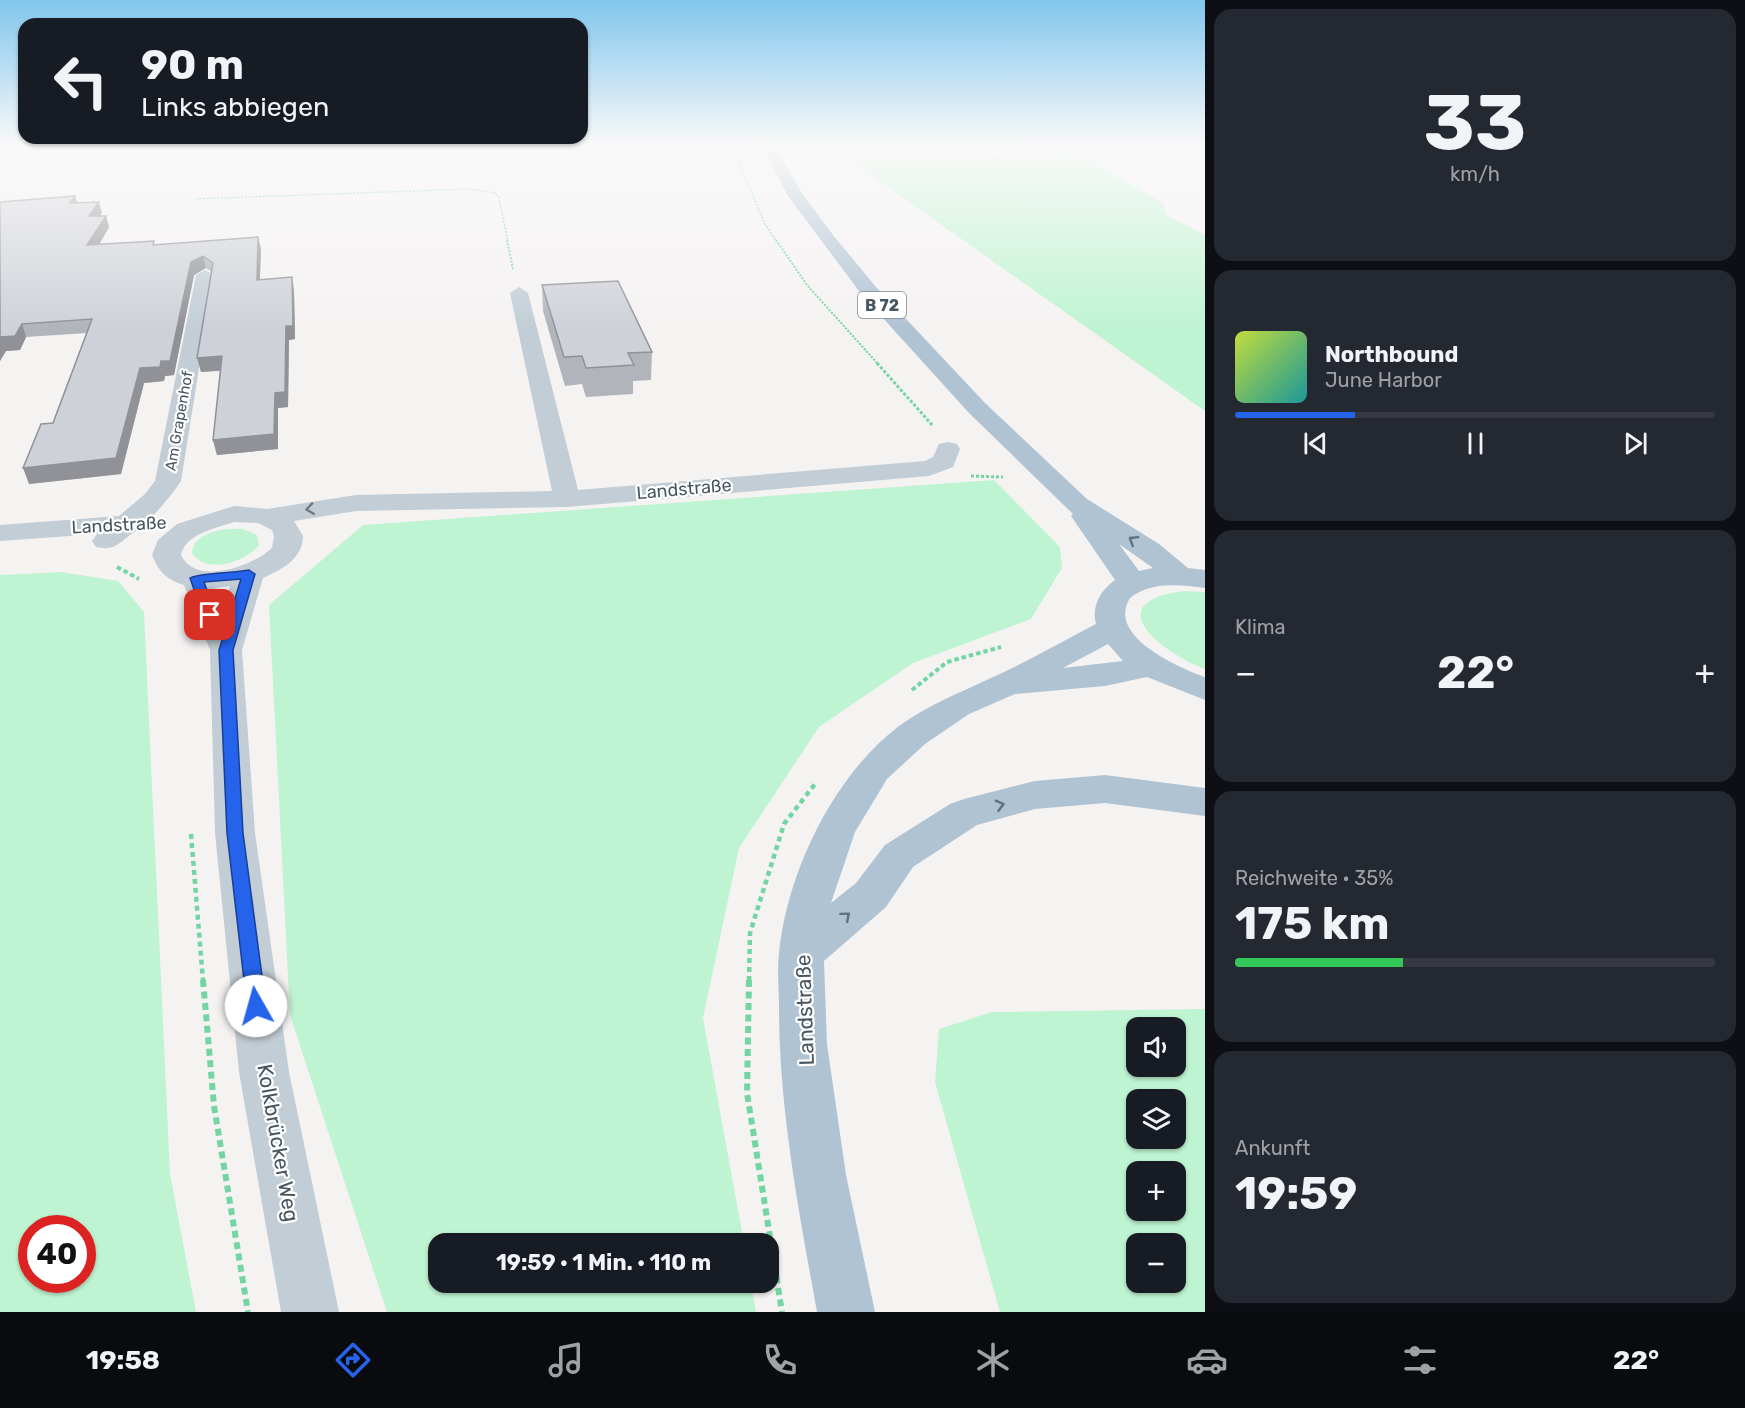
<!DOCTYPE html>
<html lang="de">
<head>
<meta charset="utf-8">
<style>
	:root { --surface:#171b24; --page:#242831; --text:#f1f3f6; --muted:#9ea1a6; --line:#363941; --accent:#2563eb }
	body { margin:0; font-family:Rubik,sans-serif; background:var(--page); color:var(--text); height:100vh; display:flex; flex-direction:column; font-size:22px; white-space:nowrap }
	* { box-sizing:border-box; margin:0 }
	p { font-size:20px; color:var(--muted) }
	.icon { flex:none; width:33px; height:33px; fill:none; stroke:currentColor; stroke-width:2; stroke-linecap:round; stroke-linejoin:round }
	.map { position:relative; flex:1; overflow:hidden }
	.side { display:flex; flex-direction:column; gap:9px; padding:9px; background:#0d0f14; width:540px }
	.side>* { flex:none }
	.hud { position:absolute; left:18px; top:18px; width:570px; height:126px; border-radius:18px; box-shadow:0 2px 4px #0004; background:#171b24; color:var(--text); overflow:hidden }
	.controls { position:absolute; left:1126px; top:1017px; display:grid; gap:12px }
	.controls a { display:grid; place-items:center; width:60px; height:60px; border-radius:12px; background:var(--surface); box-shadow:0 2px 4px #0004; font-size:30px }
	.speed { position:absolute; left:18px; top:1215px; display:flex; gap:12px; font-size:30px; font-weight:700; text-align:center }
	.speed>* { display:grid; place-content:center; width:78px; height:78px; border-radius:50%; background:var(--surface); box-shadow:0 2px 4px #0004; line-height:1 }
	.speed .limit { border:9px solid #d22; background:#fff; color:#111 }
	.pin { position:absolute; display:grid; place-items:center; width:51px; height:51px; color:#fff; margin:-26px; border-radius:12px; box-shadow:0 3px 9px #0006 }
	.me { position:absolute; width:66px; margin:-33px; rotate:353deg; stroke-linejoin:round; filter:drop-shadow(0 0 4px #0008) }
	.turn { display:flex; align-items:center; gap:21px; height:126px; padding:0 24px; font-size:27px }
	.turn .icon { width:78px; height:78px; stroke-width:2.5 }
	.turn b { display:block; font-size:42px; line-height:51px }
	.big { font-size:45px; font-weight:700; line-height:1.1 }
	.side .tile { flex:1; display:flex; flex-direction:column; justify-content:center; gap:9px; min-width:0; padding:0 21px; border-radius:18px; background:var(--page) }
	.side .dial { align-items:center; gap:0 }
	.dial b { font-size:78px; line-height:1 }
	.song { display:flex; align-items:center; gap:18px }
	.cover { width:72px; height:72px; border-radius:9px; background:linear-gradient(135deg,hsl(70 70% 55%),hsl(180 70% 35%)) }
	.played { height:6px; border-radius:3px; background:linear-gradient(90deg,var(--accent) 25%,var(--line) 25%) }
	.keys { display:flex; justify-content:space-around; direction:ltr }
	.heat { display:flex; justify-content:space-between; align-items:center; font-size:33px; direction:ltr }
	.charge { height:9px; border-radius:4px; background:linear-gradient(90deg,#34c759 35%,var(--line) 0) }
	.trip { position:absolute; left:428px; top:1233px; width:351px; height:60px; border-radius:18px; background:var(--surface); box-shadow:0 2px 4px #0004; font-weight:700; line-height:60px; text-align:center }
	.dock { display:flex; height:96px; justify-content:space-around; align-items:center; background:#090b0e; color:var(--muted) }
	.dock .icon { width:42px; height:42px }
	.dock .current { color:var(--accent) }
	.dock b { font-size:27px; color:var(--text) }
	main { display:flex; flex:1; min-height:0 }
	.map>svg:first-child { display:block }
	.green { fill:#bff4d2; fill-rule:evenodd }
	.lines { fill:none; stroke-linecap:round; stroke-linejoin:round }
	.path-far5 { stroke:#73d6a2; stroke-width:1.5; stroke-dasharray:2 1.5; stroke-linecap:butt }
	.path-far4 { stroke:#73d6a2; stroke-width:2; stroke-dasharray:2 1.5; stroke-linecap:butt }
	.path-far3 { stroke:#73d6a2; stroke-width:3; stroke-dasharray:3 2; stroke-linecap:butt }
	.path-far2 { stroke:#73d6a2; stroke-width:4; stroke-dasharray:4.5 3; stroke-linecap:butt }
	.path-far1 { stroke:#73d6a2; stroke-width:4.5; stroke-dasharray:5 4; stroke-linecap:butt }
	.path { stroke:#73d6a2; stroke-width:6; stroke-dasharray:7 4.5; stroke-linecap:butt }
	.minor { fill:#c2cdd5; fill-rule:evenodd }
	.major { fill:#b0c3d3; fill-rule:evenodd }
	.wall { fill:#b1b4ba }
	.shaded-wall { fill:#909297 }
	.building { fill:#ced1d8; stroke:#909297; stroke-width:1.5 }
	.oneway { stroke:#6d7a84 }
	.oneway2 { stroke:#62717e }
	.route { fill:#2563eb; stroke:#184099; stroke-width:1.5 }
	.labels { text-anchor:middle; stroke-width:4.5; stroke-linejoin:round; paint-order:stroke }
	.far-street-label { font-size:15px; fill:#485662; stroke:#fff }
	.shield { fill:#fff; stroke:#7f8991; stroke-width:1.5 }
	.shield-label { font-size:16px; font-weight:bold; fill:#485662 }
	.street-label { font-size:18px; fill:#485662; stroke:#fff }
	.near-street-label { font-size:21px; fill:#485662; stroke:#fff }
</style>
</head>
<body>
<main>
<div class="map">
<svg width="1205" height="1312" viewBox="0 0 1205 1312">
	<rect width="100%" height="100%" fill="#f5f2f2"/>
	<g class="green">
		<path d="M544,146H690L556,157Z"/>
		<path d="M1074,151L1163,203L1166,215L1205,235V411L851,161L1050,154Z"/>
		<path d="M994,480L1060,547L1062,568L1031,619L913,663L819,727L739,848L703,1018L744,1243L438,1244V1282L751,1283L756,1312H387L290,1015L269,605L363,525Z"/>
		<path d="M243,529L257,535L259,545C246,562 206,575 192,553C194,531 226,528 243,529Z"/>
		<path d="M61,572L118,581L144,612L170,1174L196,1312H0V575ZM32,1228H82V1280H32Z"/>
		<path d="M1184,591L1205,592V669C1162,653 1096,602 1184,591Z"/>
		<path d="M1205,1009V1312H1000L935,1082L939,1029L992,1012ZM1137,1028H1176V1066H1137ZM1137,1100H1176V1138H1137ZM1137,1172H1176V1210H1137ZM1137,1244H1176V1282H1137Z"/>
	</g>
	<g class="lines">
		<g class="path-far5">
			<path d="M732,146L765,224L777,242"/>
			<path d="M1178,146L1205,157"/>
			<path d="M196,199L467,189L495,193L499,198L508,242"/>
		</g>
		<g class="path-far4">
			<path d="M507,240L513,269"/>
			<path d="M776,240L807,285L878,364"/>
		</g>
		<g class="path-far3">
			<path d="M877,363L933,426"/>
			<path d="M971,476L1003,477"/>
		</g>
		<g class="path-far2">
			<path d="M117,567L139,579"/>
			<path d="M912,690L947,662L1001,647"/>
		</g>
		<g class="path-far1">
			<path d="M191,834L203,981"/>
			<path d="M749,981L750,933L784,824L815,784"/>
		</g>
		<g class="path">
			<path d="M203,980L214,1106L248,1312"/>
			<path d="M749,980L747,1093L782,1312"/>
		</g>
		<g class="minor">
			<path d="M205,270L214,275L181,481C169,500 154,513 143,529C122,534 121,553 96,547L92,541L97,534L0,541V525L119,516L145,494L155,481L196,275Z"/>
			<path d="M519,287L528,293L578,490L925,461L933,457L939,444L948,442L957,444L960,449L953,467L929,476L567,507L356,511L294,521L303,536C303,559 281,570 263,578L242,650L255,833L289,1072L339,1312H281L239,1072L215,833L210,650L184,585C167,580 159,572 152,555L158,540L177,524L234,506L267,509L356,495L552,491L510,293ZM234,522L258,523L272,530L274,536L272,548C253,566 196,587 181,555C185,534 216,528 234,522ZM230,586L223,609L215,588Z"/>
		</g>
		<path class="major" d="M762,146H774L803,195L833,235L876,287L985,403L1087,499L1159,544L1188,568L1205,570V588C1179,585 1152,581 1130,598C1106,636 1178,667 1205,677V700L1147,677L1105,686L1015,694L969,714L925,744L887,779L855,832L831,903L856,883L885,845L950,804L964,799L1035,781L1105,775L1205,788V816L1105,803L1035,809L977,825L913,867L886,907L824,961L827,1044L846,1175L875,1312H817C799,1211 779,1110 779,1007C779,989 777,970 779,953C787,872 834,775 899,726C928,705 959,693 991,678C1027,662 1061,642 1096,624C1091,606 1101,590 1115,580L1071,516L1073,514L969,413L862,295L788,196ZM1119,544L1153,568L1139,571ZM1108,644L1123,661L1063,668Z"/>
	</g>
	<g class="wall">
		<path d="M0,202L77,203L102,213L100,216H106L109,227L99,245H155L258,237L261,249L260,280L294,290L295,339L289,340L288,407L278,408V449L217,455L213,440L220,371L201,372L212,272L206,268L194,275L174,375L165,376L164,381L144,383L121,474L29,484L87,333L26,337L20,350L6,351L0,361Z"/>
		<path d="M542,285L652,352L651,380L633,381V394L586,397L582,384L565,386L543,311Z"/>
	</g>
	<g class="shaded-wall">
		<path d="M75,196L79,207L70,203Z"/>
		<path d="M99,202L102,213L92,228L89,216Z"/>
		<path d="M106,216L109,227L91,258L87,245Z"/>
		<path d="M258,237L261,249L259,293L257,280Z"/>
		<path d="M203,256L206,268L194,275L174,375L165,376L164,381L144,383L121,474L29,484L23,468L191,262Z"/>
		<path d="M292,277L294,290L295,339L289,340L288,407L278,408V449L217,455L213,440L275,393L286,326Z"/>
		<path d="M22,324L26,337L20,350L6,351L0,361V338Z"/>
		<path d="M222,356L225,370L201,372L197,358Z"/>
	</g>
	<g class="building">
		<path d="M75,196L70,203L99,202L89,216H106L87,245L154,241L153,245L258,237L257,280L292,277L293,326H286L285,392L275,393L274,434L213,440L222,356L197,358L213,263L203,256L191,262L170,361H161L160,367L140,368L116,458L23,468L41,424L53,423L92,319L22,324L15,336L1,337L0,338V202Z"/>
		<path d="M618,281L652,352L628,353L634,365L586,368L582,356L564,357L542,285Z"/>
	</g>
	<defs><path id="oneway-chevron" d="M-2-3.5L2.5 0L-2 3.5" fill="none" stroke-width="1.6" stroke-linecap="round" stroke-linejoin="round" transform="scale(1.5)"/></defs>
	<use class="oneway" href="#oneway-chevron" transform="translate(310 509) rotate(172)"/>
	<g class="oneway2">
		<use href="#oneway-chevron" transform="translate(1133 540) rotate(-148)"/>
		<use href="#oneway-chevron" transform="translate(1000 805) rotate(-15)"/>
		<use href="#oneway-chevron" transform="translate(846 916) rotate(-40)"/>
	</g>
	<linearGradient id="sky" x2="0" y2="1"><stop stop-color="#81c6ed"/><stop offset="0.44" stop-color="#faf9f9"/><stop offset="1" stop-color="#faf9f9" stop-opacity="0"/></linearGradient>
	<rect width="1205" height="329" fill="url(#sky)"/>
	<path class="route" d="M249,570L255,574L233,650L243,833L266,1006L263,1013L256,1015L249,1013L247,1006L227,833L219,650L241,579L204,582L216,615L210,618L203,615L190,578C197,573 236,573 249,570Z"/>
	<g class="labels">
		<g class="far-street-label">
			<text transform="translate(179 421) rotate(-80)" y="5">Am Grapenhof</text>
		</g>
		<rect class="shield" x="858" y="292" width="48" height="26" rx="4.5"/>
		<g class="shield-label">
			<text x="882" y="311">B 72</text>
		</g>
		<g class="street-label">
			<text transform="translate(684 489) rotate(-5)" y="6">Landstraße</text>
			<text transform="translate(119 525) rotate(-3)" y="6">Landstraße</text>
		</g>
		<g class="near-street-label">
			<text transform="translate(805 1010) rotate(-92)" y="7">Landstraße</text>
			<text transform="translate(278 1143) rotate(80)" y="7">Kolkbrücker Weg</text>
		</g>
	</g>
</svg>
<div class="controls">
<a><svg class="icon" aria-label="sound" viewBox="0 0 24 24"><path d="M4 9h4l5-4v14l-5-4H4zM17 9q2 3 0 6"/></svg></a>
<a><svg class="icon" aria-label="layers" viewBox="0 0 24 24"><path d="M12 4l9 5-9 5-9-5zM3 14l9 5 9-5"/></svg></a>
<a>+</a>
<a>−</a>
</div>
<div class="speed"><div class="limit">40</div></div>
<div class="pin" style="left:210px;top:615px;background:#d93025"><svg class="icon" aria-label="arrive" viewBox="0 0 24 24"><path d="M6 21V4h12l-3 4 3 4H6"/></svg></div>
<svg class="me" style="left:256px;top:1006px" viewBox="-20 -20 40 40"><circle r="19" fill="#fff"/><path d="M0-13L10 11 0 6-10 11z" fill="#2563eb"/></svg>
<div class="trip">19:59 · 1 Min. · 110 m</div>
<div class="hud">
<div class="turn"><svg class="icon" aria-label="left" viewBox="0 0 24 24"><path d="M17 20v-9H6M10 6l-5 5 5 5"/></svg><div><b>90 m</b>Links abbiegen</div></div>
</div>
</div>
<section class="side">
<div class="tile dial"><b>33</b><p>km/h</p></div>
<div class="tile">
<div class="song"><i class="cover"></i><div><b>Northbound</b><p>June Harbor</p></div></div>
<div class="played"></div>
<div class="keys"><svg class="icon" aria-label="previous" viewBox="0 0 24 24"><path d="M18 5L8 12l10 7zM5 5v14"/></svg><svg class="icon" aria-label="pause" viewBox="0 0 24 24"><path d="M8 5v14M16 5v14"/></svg><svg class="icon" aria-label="next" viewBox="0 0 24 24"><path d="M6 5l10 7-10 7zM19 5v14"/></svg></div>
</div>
<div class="tile"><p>Klima</p>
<div class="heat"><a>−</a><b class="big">22°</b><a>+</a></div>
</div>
<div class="tile"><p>Reichweite · 35%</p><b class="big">175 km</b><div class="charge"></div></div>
<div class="tile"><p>Ankunft</p><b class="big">19:59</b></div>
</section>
</main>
<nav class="dock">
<b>19:58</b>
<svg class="icon current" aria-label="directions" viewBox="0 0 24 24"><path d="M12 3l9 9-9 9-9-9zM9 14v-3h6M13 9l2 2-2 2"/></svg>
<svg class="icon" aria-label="music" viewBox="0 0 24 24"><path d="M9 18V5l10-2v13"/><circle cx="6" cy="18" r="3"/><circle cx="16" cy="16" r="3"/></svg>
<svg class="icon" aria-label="phone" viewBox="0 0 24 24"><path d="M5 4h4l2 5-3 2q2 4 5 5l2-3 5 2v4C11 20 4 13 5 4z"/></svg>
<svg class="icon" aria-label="climate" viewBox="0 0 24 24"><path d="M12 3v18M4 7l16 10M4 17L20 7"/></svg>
<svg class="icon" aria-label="car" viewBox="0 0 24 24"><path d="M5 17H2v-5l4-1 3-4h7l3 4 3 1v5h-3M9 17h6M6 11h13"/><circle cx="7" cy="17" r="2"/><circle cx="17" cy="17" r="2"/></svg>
<svg class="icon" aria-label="filters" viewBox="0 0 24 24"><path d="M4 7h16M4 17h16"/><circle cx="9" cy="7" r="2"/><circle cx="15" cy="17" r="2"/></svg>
<b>22°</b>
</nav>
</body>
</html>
